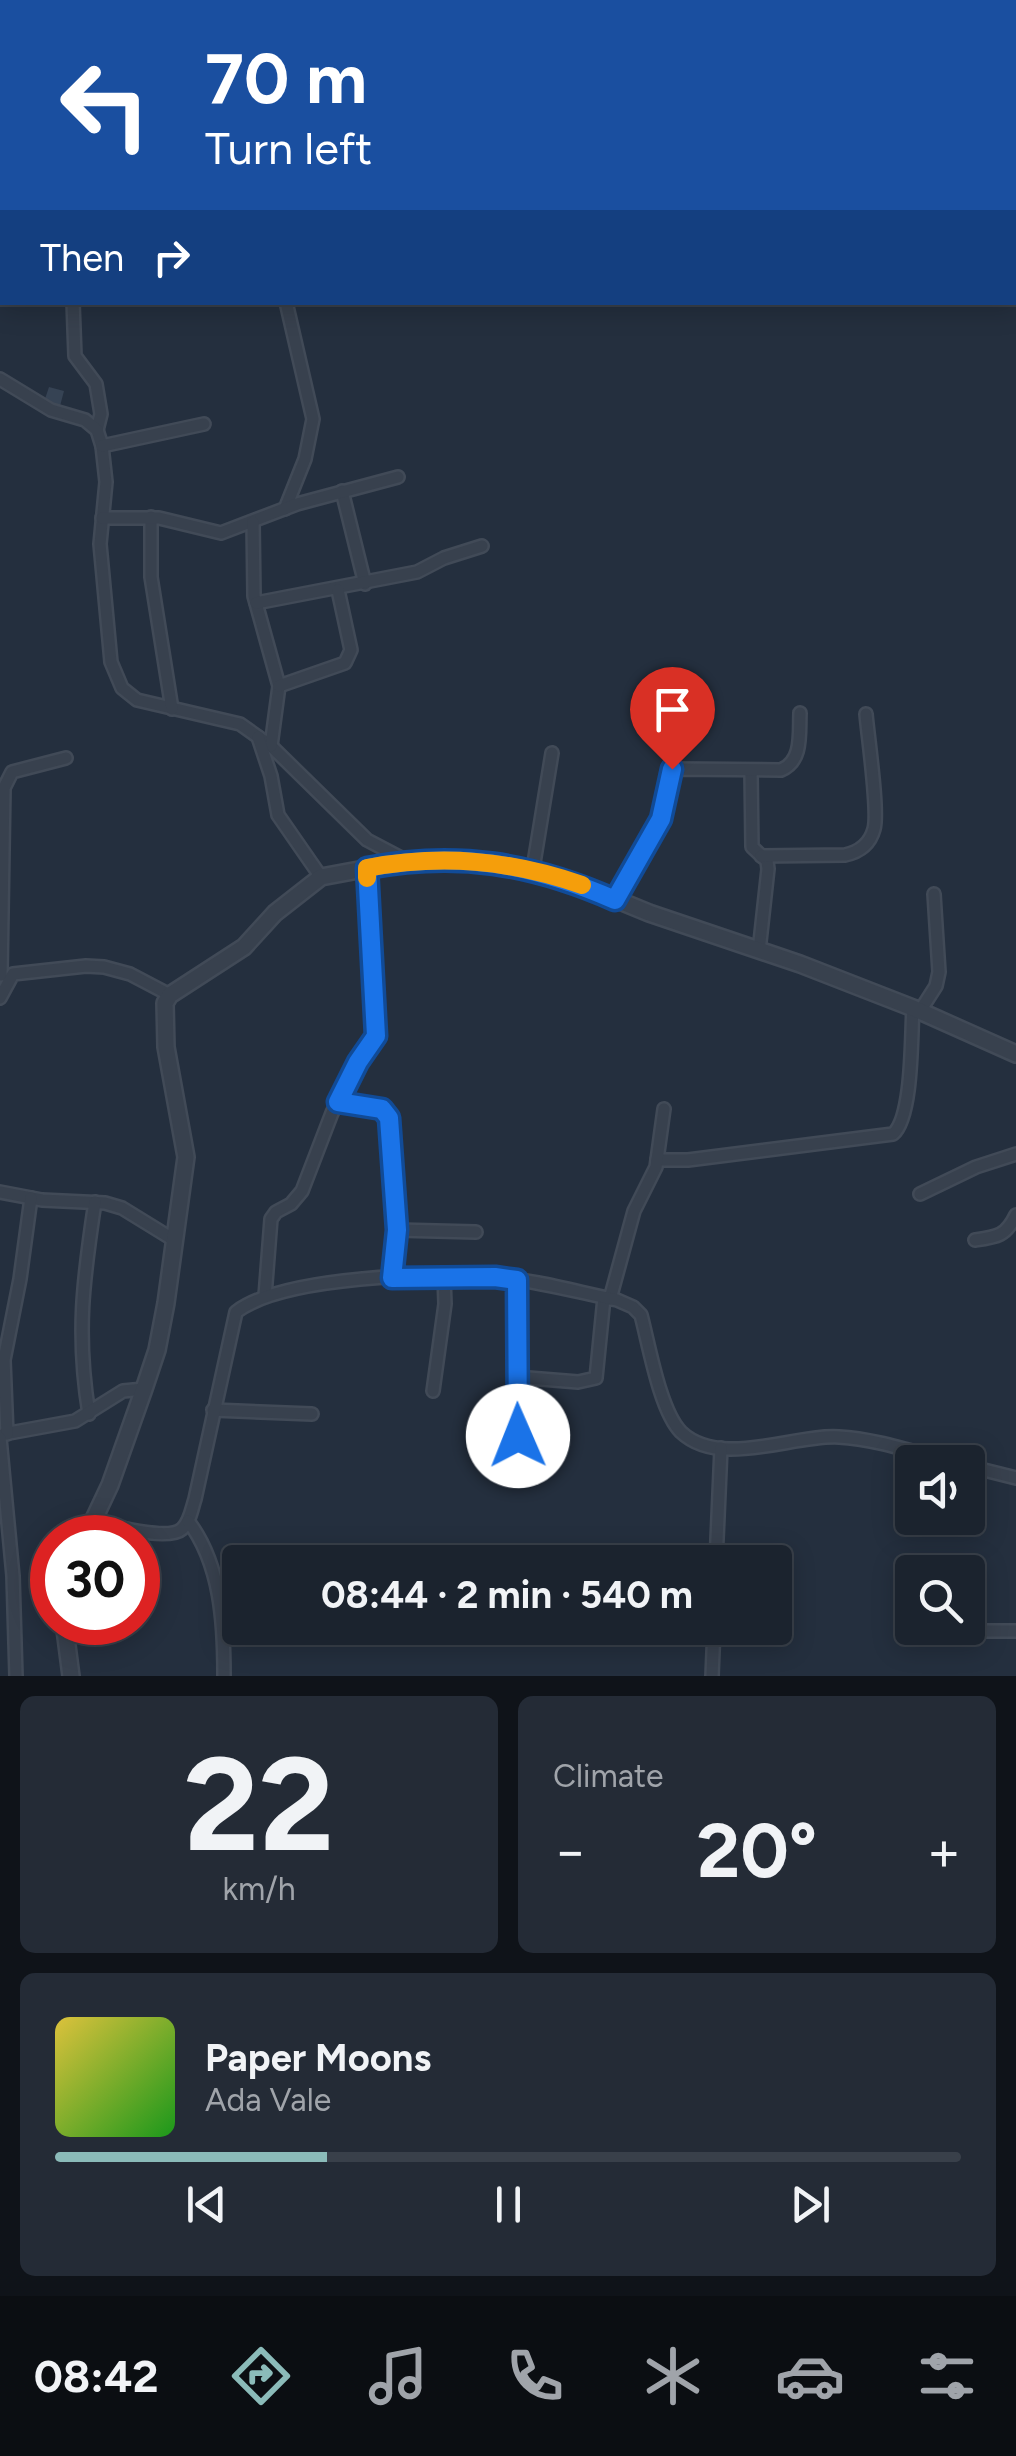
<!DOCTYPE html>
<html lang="en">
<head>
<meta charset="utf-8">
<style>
	:root { --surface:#1b232e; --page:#242b36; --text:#f1f3f6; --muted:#a0a4aa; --line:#39404a; --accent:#8bbbb9 }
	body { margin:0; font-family:Figtree,sans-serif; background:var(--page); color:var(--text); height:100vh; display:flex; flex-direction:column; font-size:38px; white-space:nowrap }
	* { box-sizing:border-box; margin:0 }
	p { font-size:32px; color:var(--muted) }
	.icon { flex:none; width:55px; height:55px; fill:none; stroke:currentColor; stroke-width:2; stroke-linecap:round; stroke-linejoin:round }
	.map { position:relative; height:1676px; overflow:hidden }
	.details { display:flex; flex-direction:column; gap:20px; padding:20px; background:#0f1319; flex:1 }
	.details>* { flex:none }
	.guide { position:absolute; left:0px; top:0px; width:1018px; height:305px; box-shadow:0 5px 25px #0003,0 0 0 2px var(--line); background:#1a4fa0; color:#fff; overflow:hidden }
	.controls { position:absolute; left:895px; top:1445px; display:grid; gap:20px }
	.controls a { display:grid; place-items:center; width:90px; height:90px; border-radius:10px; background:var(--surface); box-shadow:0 5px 25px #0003,0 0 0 2px var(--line); font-size:50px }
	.speed { position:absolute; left:30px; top:1515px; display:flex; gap:20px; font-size:50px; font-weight:700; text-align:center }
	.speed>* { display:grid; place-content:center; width:130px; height:130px; border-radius:50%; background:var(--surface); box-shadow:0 5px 25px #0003,0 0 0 2px var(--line); line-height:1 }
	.speed .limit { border:15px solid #d22; background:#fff; color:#111 }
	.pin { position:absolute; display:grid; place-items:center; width:85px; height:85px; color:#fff; margin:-102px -42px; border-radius:50% 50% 50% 0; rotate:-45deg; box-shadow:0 0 10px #0007 }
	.pin .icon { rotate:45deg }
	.me { position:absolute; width:110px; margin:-55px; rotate:359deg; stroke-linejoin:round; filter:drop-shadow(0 0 8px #0008) }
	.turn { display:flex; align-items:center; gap:35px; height:210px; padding:0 40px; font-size:45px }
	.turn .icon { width:130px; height:130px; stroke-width:2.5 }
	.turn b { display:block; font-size:70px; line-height:85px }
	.then { display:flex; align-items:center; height:95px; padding:0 40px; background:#0003; gap:20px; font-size:38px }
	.big { font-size:75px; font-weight:700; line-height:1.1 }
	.details .tile { flex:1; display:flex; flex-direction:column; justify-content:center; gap:15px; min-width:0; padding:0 35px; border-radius:15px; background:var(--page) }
	.details .dial { align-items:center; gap:0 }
	.dial b { font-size:130px; line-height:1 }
	.song { display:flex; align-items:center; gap:30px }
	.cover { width:120px; height:120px; border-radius:15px; background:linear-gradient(135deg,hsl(50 70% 55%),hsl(120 70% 35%)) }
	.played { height:10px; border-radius:5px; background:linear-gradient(90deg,var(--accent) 30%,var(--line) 30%) }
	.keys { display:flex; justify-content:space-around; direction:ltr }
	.heat { display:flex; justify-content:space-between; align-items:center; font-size:55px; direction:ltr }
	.details .tiles { flex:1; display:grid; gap:20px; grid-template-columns:1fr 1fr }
	.tile:last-child { grid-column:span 2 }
	.trip { position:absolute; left:222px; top:1545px; width:570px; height:100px; border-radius:10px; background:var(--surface); box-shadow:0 5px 25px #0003,0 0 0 2px var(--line); font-weight:700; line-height:100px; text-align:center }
	.menu { display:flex; height:160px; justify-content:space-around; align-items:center; background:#0b0e12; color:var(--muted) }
	.menu .icon { width:70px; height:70px }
	.menu .active { color:var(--accent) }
	.menu b { font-size:45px; color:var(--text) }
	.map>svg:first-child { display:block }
	.building { fill:#364354 }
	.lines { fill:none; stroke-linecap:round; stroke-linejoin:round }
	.minor-casing { stroke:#414a57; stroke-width:16 }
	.tertiary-casing { stroke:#414a57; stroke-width:20 }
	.minor { stroke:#38414e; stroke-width:11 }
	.tertiary { stroke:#38414e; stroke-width:15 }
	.route-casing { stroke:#114b97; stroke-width:25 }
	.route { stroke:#1a73e8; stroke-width:18 }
	.slow { stroke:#f59e0b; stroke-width:18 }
</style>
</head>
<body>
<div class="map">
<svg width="1016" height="1676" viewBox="0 0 1016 1676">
	<rect width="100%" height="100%" fill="#242f3e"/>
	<path class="building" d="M49,387L64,391L60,406L44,402Z"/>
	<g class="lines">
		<g class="minor-casing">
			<g id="minor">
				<path d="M329,0V2"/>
				<path d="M841,0L842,2"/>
				<path d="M171,2L172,0"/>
				<path d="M1015,129H1016"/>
				<path d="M0,212H2"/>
				<path d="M73,302L75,356L96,384L101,414L97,430"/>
				<path d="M0,379L51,410L85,420L97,430L102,446L106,482L100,544L111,662L122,688L137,700L240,724L271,746L367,840L407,861"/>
				<path d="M102,446L204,424"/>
				<path d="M342,491L365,584"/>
				<path d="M285,509L305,459L313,419L286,302"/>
				<path d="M151,517V577L172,709"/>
				<path d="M102,518H159L221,533L297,504L398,477"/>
				<path d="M253,522L254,596L279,686L271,746"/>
				<path d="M256,603L417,572L444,558L482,546"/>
				<path d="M279,686L345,663L351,650L338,590"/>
				<path d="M258,737L271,776L278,815L321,877"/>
				<path d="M751,771L752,847L767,861L768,869L759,951"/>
				<path d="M761,856L845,855C859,852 870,844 874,829C879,812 868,737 866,714"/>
				<path d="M533,869L552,753"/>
				<path d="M615,900L661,819L672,769L781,770C803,761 799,734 800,713"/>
				<path d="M1,975L4,788L12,772L66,758"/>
				<path d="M0,998L13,974L86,966L104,967L130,974L170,995"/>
				<path d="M920,1011L936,986L939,972L934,894"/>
				<path d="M338,1101L381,1109L389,1118L397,1230L392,1278"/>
				<path d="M657,1160H688L893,1134C913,1117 911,1035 913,1008"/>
				<path d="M0,1192L42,1200L105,1203L122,1208L174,1240"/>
				<path d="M920,1194L976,1167L1016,1154"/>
				<path d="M397,1230L476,1232"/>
				<path d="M975,1240C997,1237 1006,1236 1016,1215"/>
				<path d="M517,1281L518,1464"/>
				<path d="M265,1296L271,1219L276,1212L291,1204L302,1191L332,1113L358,1062L376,1036L367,868"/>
				<path d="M610,1299L634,1211L656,1167L664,1109"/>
				<path d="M516,1377L578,1382L596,1378L604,1298"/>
				<path d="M433,1391L445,1304L444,1277"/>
				<path d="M213,1410L312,1414"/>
				<path d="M89,1414C76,1335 83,1281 95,1202"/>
				<path d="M4,1434L75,1421L123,1391L144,1389"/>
				<path d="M7,1434L4,1360L20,1279L31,1198"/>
				<path d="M0,1438L13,1576L16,1676"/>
				<path d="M968,1466L1016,1478"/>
				<path d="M93,1521C111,1526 169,1541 182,1529C190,1522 192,1508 195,1499L236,1312C283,1276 434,1272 495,1277C535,1280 577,1292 617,1300L633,1307L641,1315C649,1345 660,1411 681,1432C720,1469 794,1434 839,1437C877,1439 916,1453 953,1462"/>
				<path d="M188,1521C221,1564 224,1623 224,1676"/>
				<path d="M716,1562L721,1448"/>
				<path d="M968,1631H1016"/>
				<path d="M712,1676L714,1628"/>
			</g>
		</g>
		<g class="tertiary-casing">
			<g id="tertiary">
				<path d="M85,1538L110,1485L144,1389L157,1350L166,1303L186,1157L166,1047L165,1003L170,995L244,947L275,913L321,877L407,861L468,860L533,869L581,885L649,913L800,964L913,1008L1016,1054"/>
				<path d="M64,1622L71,1676"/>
			</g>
		</g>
		<use href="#minor" class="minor"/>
		<use href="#tertiary" class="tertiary"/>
	</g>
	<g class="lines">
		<g class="route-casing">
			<path id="route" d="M518,1436L517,1280L495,1277L392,1278L397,1230L389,1118L382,1109L338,1102L358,1062L376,1036L367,868C457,851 531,863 615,900L661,819L672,769"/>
		</g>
		<use href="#route" class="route"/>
		<path class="slow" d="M367,878V868C441,854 510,860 582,885"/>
	</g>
</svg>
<div class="controls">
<a><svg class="icon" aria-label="sound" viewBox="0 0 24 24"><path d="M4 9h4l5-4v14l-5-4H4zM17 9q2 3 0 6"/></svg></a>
<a><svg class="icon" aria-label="search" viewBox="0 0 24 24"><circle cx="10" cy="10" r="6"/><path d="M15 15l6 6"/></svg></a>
</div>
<div class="speed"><div class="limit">30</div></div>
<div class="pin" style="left:672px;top:769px;background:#d93025"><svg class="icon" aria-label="arrive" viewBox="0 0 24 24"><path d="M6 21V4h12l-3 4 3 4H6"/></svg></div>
<svg class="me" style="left:518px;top:1436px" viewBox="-20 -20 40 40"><circle r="19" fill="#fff"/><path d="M0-13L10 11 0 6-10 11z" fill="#1a73e8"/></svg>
<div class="trip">08:44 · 2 min · 540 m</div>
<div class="guide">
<div class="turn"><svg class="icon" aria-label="left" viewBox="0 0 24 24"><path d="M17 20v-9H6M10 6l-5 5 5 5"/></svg><div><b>70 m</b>Turn left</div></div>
<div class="then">Then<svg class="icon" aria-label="right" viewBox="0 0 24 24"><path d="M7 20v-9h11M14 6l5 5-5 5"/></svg></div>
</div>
</div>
<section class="details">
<div class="tiles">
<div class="tile dial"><b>22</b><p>km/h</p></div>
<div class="tile"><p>Climate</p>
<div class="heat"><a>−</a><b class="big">20°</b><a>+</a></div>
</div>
<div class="tile">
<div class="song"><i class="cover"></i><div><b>Paper Moons</b><p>Ada Vale</p></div></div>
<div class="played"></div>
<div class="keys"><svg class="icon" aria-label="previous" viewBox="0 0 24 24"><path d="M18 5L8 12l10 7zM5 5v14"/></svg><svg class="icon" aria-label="pause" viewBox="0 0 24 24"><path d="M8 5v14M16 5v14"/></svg><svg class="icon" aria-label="next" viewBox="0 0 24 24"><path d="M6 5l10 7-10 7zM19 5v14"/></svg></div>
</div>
</div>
</section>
<nav class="menu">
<b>08:42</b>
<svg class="icon active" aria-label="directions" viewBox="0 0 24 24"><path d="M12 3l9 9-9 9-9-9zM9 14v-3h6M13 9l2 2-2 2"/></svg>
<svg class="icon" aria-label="music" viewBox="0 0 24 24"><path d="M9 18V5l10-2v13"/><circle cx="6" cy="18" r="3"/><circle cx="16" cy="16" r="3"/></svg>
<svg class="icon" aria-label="phone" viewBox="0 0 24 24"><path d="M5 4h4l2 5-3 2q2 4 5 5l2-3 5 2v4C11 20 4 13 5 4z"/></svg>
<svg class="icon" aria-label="climate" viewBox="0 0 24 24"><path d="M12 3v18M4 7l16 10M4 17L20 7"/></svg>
<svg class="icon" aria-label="car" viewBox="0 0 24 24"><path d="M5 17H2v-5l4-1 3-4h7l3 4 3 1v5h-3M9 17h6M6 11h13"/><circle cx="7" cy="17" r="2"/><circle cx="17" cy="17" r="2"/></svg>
<svg class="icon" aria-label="filters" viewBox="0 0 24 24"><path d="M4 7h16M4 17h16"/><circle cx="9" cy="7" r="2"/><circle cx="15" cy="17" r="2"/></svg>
</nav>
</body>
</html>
